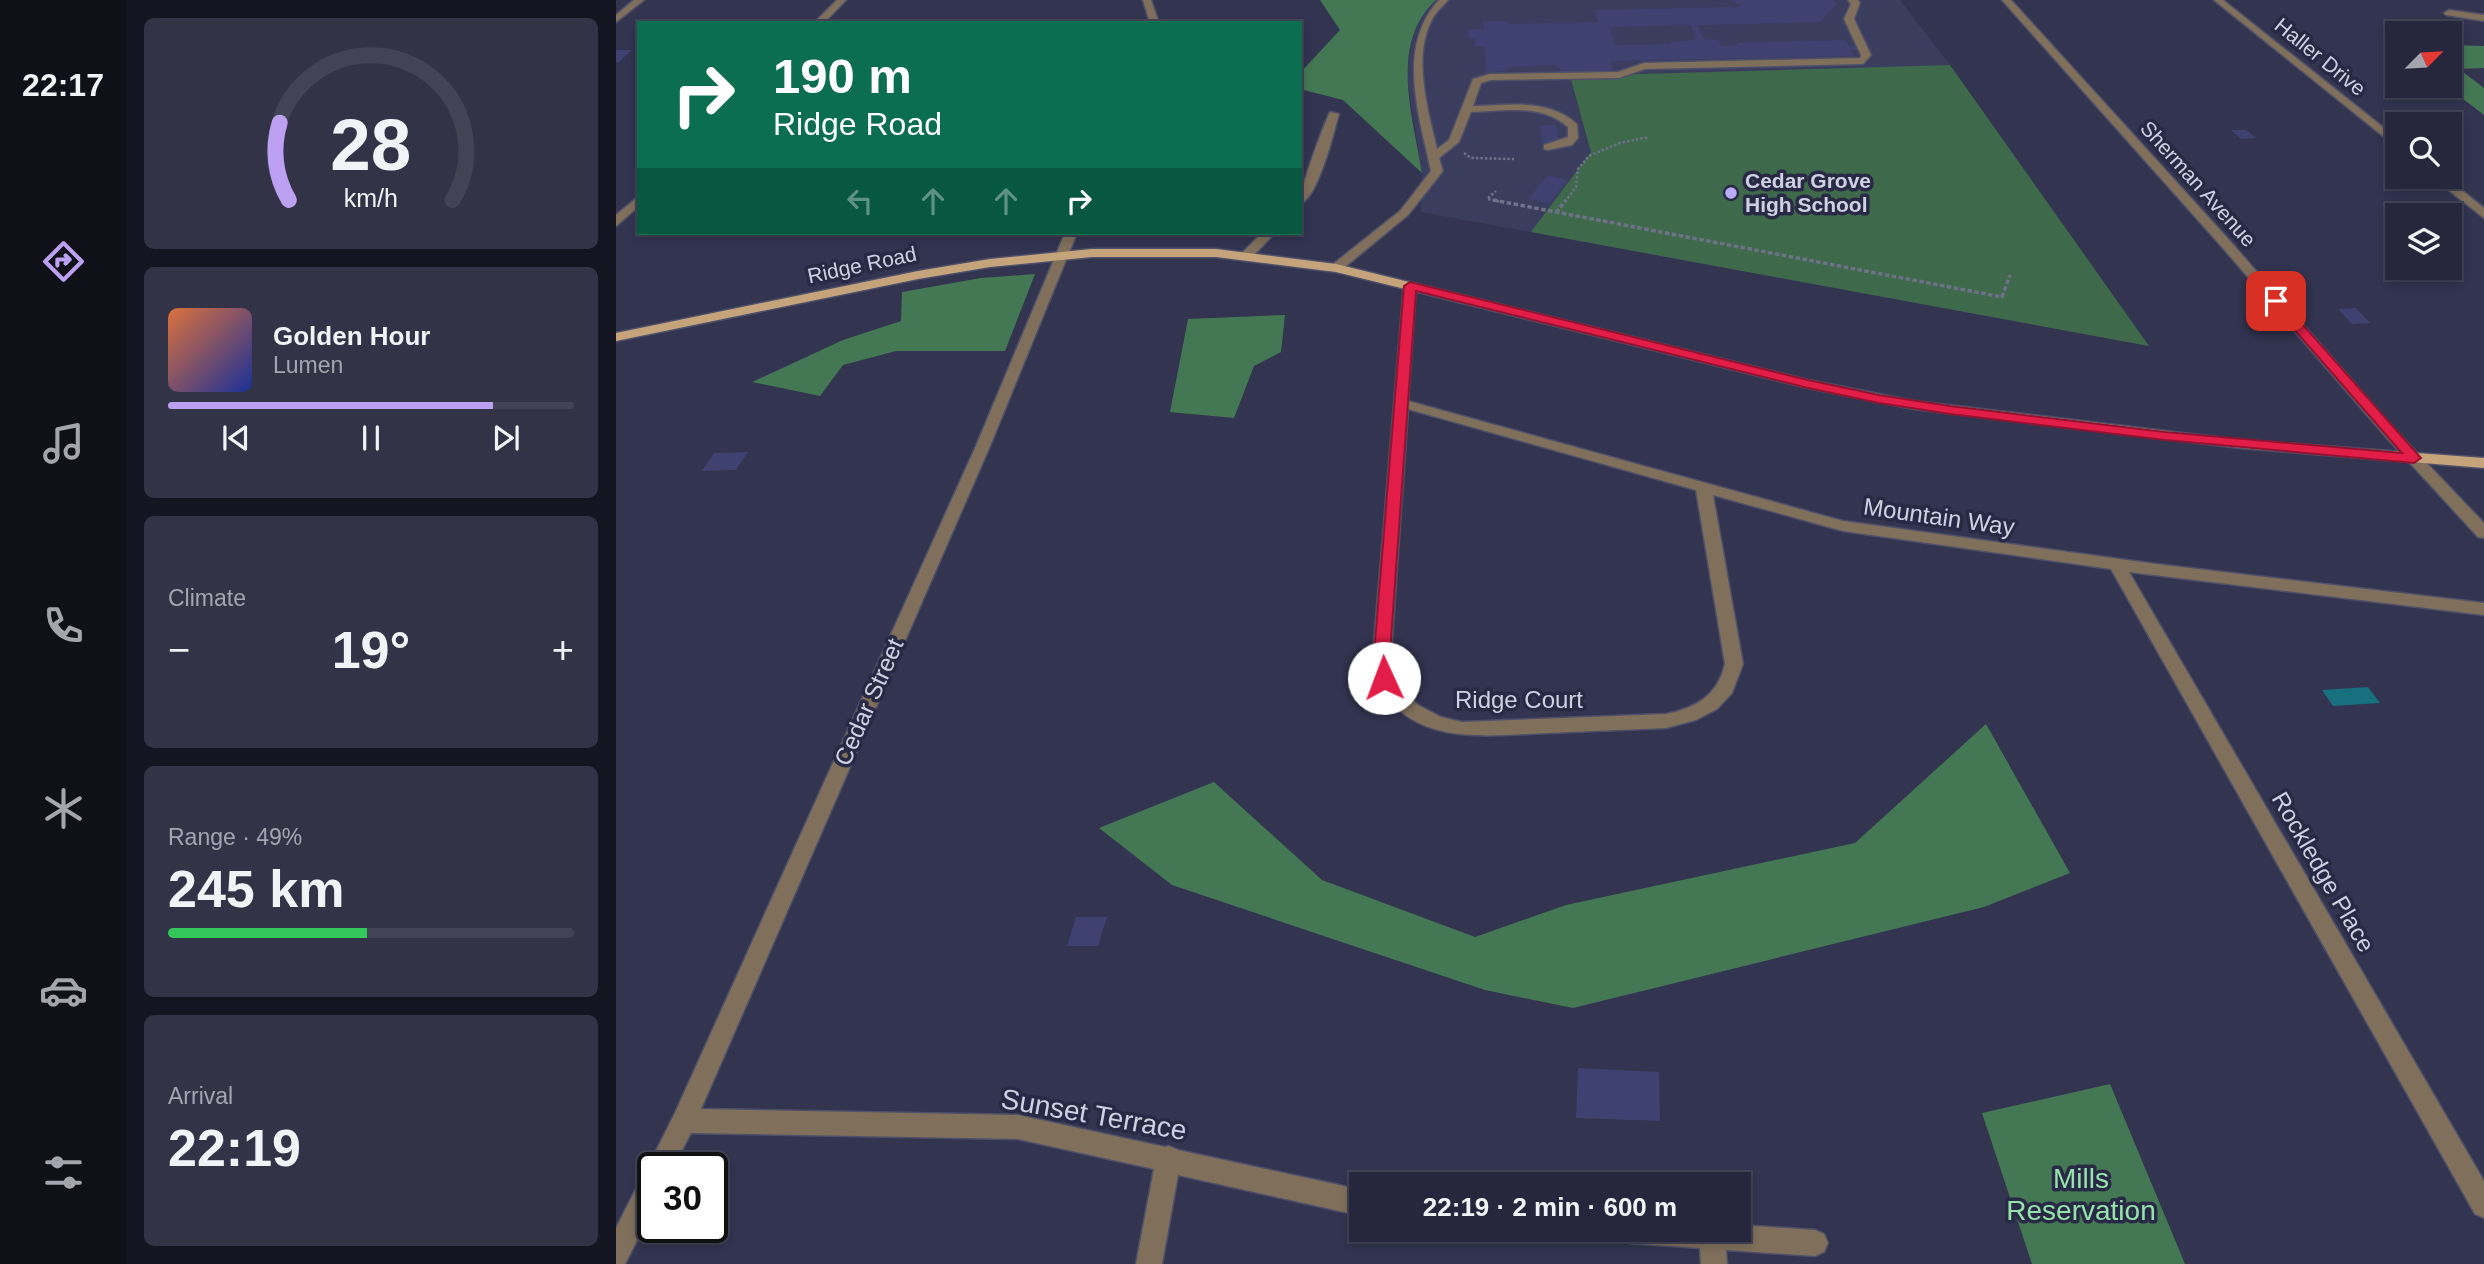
<!DOCTYPE html>
<html lang="en">
<head>
<meta charset="utf-8">
<style>
	:root { --surface:#26273c; --page:#323347; --text:#f1f3f6; --muted:#a4a5af; --line:#424456; --accent:#bca0f2 }
	body { margin:0; font-family:Arial,sans-serif; background:var(--page); color:var(--text); height:100vh; display:flex; flex-direction:column; font-size:26px; white-space:nowrap }
	* { box-sizing:border-box; margin:0 }
	p { font-size:23px; color:var(--muted) }
	.icon { flex:none; width:38px; height:38px; fill:none; stroke:currentColor; stroke-width:2; stroke-linecap:round; stroke-linejoin:round }
	.map { position:relative; flex:1; overflow:hidden }
	.side { display:flex; flex-direction:column; gap:18px; padding:18px; background:#151521; width:490px }
	.side>* { flex:none }
	.hud { position:absolute; left:21px; top:21px; width:665px; height:214px; border-radius:0px; box-shadow:0 4px 10px #0003,0 0 0 2px var(--line); background:#0b6e4f; color:#fff; overflow:hidden }
	.needle { width:46px; rotate:66deg }
	.buttons { position:absolute; left:1769px; top:21px; display:grid; gap:14px }
	.buttons a { display:grid; place-items:center; width:77px; height:77px; border-radius:0px; background:var(--surface); box-shadow:0 4px 10px #0003,0 0 0 2px var(--line); font-size:35px }
	.speed { position:absolute; left:21px; top:1152px; display:flex; gap:14px; font-size:35px; font-weight:700; text-align:center }
	.speed>* { display:grid; place-content:center; width:91px; height:91px; border-radius:50%; background:var(--surface); box-shadow:0 4px 10px #0003,0 0 0 2px var(--line); line-height:1 }
	.speed .limit { border:4px solid #111; border-radius:10px; background:#fff; color:#111 }
	.pin { position:absolute; display:grid; place-items:center; width:60px; height:60px; color:#fff; margin:-30px; border-radius:14px; box-shadow:0 4px 10px #0006 }
	.me { position:absolute; width:77px; margin:-38px; rotate:358deg; stroke-linejoin:round; filter:drop-shadow(0 0 5px #0008) }
	.turn { display:flex; align-items:center; gap:24px; height:147px; padding:0 21px; font-size:32px }
	.turn .icon { width:91px; height:91px; stroke-width:2.5 }
	.turn b { display:block; font-size:49px; line-height:60px }
	.lanes { display:flex; align-items:center; height:66px; padding:0 21px; background:#0003; justify-content:center; gap:35px; direction:ltr }
	.lanes .off { opacity:.35 }
	.big { font-size:52px; font-weight:700; line-height:1.1 }
	.side .tile { flex:1; display:flex; flex-direction:column; justify-content:center; gap:10px; min-width:0; padding:0 24px; border-radius:10px; background:var(--page) }
	.side .dial { align-items:center; gap:0 }
	.dial svg { height:182px; overflow:visible; fill:none; stroke:var(--line); stroke-width:7; stroke-linecap:round; text-anchor:middle }
	.dial text { fill:var(--text); stroke:none }
	.song { display:flex; align-items:center; gap:21px }
	.cover { width:84px; height:84px; border-radius:10px; background:linear-gradient(135deg,hsl(20 70% 55%),hsl(230 70% 35%)) }
	.played { height:7px; border-radius:4px; background:linear-gradient(90deg,var(--accent) 80%,var(--line) 80%) }
	.keys { display:flex; justify-content:space-around; direction:ltr }
	.heat { display:flex; justify-content:space-between; align-items:center; font-size:38px; direction:ltr }
	.charge { height:10px; border-radius:5px; background:linear-gradient(90deg,#34c759 49%,var(--line) 0) }
	.trip { position:absolute; left:733px; top:1172px; width:402px; height:70px; border-radius:0px; background:var(--surface); box-shadow:0 4px 10px #0003,0 0 0 2px var(--line); font-weight:700; line-height:70px; text-align:center }
	main { display:flex; flex:1; min-height:0 }
	.dock { display:flex; flex-direction:column; width:126px; justify-content:space-around; align-items:center; background:#0f1018; color:var(--muted) }
	.dock .icon { width:49px; height:49px }
	.dock .selected { color:var(--accent) }
	.dock b { font-size:32px; color:var(--text) }
	.map>svg:first-child { display:block }
	.built { fill:#3b3d5f }
	.green { fill:#3e694b }
	.forest { fill:#447854 }
	.water { fill:#186f7d }
	.building { fill:#3f4171; fill-rule:evenodd }
	.lines { fill:none; stroke-linecap:round; stroke-linejoin:round }
	.minor-casing { stroke:#4e506a; stroke-width:3 }
	.major-casing { stroke:#4e506a; stroke-width:3 }
	.path-far1 { stroke:#6f7189; stroke-width:2.5; stroke-dasharray:2.5 2; stroke-linecap:butt }
	.path { stroke:#6f7189; stroke-width:3.5; stroke-dasharray:4.5 2.5; stroke-linecap:butt }
	.minor { fill:#7f6f5b; fill-rule:evenodd }
	.major { fill:#c5a47b; fill-rule:evenodd }
	.route { fill:#e11d48; stroke:#92132f; stroke-width:2 }
	.poi-dot { fill:#b8abf7; stroke:#282a45; stroke-width:2.5 }
	.labels { text-anchor:middle; stroke-width:7; stroke-linejoin:round; paint-order:stroke }
	.far-street-label { font-size:21px; fill:#cfd1e2; stroke:#282a45 }
	.far-poi-label { font-size:21px; font-weight:bold; fill:#cfd1e2; stroke:#282a45; text-anchor:start }
	.street-label { font-size:24px; fill:#cfd1e2; stroke:#282a45 }
	.near-street-label { font-size:28px; fill:#cfd1e2; stroke:#282a45 }
	.near-park-label { font-size:28px; fill:#95e3ab; stroke:#282a45 }
</style>
</head>
<body>
<main>
<nav class="dock">
<b>22:17</b>
<svg class="icon selected" aria-label="directions" viewBox="0 0 24 24"><path d="M12 3l9 9-9 9-9-9zM9 14v-3h6M13 9l2 2-2 2"/></svg>
<svg class="icon" aria-label="music" viewBox="0 0 24 24"><path d="M9 18V5l10-2v13"/><circle cx="6" cy="18" r="3"/><circle cx="16" cy="16" r="3"/></svg>
<svg class="icon" aria-label="phone" viewBox="0 0 24 24"><path d="M5 4h4l2 5-3 2q2 4 5 5l2-3 5 2v4C11 20 4 13 5 4z"/></svg>
<svg class="icon" aria-label="climate" viewBox="0 0 24 24"><path d="M12 3v18M4 7l16 10M4 17L20 7"/></svg>
<svg class="icon" aria-label="car" viewBox="0 0 24 24"><path d="M5 17H2v-5l4-1 3-4h7l3 4 3 1v5h-3M9 17h6M6 11h13"/><circle cx="7" cy="17" r="2"/><circle cx="17" cy="17" r="2"/></svg>
<svg class="icon" aria-label="filters" viewBox="0 0 24 24"><path d="M4 7h16M4 17h16"/><circle cx="9" cy="7" r="2"/><circle cx="15" cy="17" r="2"/></svg>
</nav>
<section class="side">
<div class="tile dial"><svg viewBox="0 0 100 80">
<path d="M14 69A42 42 0 1 1 86 69"/>
<path d="M14 69A42 42 0 0 1 10 35" stroke="#bca0f2"/>
<text x="50" y="56" font-size="32" font-weight="700">28</text>
<text x="50" y="72" font-size="11">km/h</text>
</svg></div>
<div class="tile">
<div class="song"><i class="cover"></i><div><b>Golden Hour</b><p>Lumen</p></div></div>
<div class="played"></div>
<div class="keys"><svg class="icon" aria-label="previous" viewBox="0 0 24 24"><path d="M18 5L8 12l10 7zM5 5v14"/></svg><svg class="icon" aria-label="pause" viewBox="0 0 24 24"><path d="M8 5v14M16 5v14"/></svg><svg class="icon" aria-label="next" viewBox="0 0 24 24"><path d="M6 5l10 7-10 7zM19 5v14"/></svg></div>
</div>
<div class="tile"><p>Climate</p>
<div class="heat"><a>−</a><b class="big">19°</b><a>+</a></div>
</div>
<div class="tile"><p>Range · 49%</p><b class="big">245 km</b><div class="charge"></div></div>
<div class="tile"><p>Arrival</p><b class="big">22:19</b></div>
</section>
<div class="map">
<svg width="1868" height="1264" viewBox="0 0 1868 1264">
	<rect width="100%" height="100%" fill="#323450"/>
	<path class="built" d="M820,0H1284L1334,65L1533,346L805,212L806,173L790,73L797,35L807,12Z"/>
	<path class="green" d="M1334,65L1533,346L915,232L975,152L954,76Z"/>
	<g class="forest">
		<path d="M704,0H820C772,44 798,118 806,173L727,100L684,89V73L724,30Z"/>
		<path d="M1834,45L1868,46V68L1843,69L1868,88V115L1830,86H1834Z"/>
		<path d="M419,274L389,351H280L227,365L204,396L136,382L227,340L285,321L286,292L365,278Z"/>
		<path d="M669,315L665,352L638,366L618,418L554,412L572,319Z"/>
		<path d="M1370,724L1454,873L1368,907L957,1008L869,990L556,885L483,828L598,782L706,880L859,937L950,905L1239,843Z"/>
		<path d="M1494,1084L1569,1264H1416L1366,1113Z"/>
	</g>
	<path class="water" d="M1752,687L1764,703L1717,706L1706,690Z"/>
	<g class="building">
		<path d="M1115,0H1216L1222,3L1204,22L1082,25L1087,38L1103,40L1105,46L1122,45L1121,43L1229,40L1233,46H1240L1242,50H1234L1238,56L995,61L997,72L946,74L941,65L891,67L892,71L870,72L869,46H859V38H853L852,29H868L867,21H892L893,24L982,22L979,10L1121,7L1125,5ZM1075,25L1080,38L1077,40L1054,42L1055,44L999,45L994,27Z"/>
		<path d="M0,50H16L3,62H0Z"/>
		<path d="M924,125H940L943,144H926Z"/>
		<path d="M1615,130H1630L1640,138L1625,139Z"/>
		<path d="M932,176L952,180L933,203L912,199Z"/>
		<path d="M1740,308L1754,323L1736,324L1722,309Z"/>
		<path d="M132,452L120,470L86,471L98,453Z"/>
		<path d="M460,917H491L482,946H451Z"/>
		<path d="M962,1068L1043,1072L1044,1121L960,1118Z"/>
	</g>
	<g class="lines">
		<g class="minor-casing">
			<g id="minor">
				<path d="M18,0H28L0,22V15Z"/>
				<path d="M221,0H230L208,23H198Z"/>
				<path d="M527,0H535L543,23H534Z"/>
				<path d="M823,0H832C828,5 822,10 818,16C795,54 812,110 821,149L833,140L857,79L874,74L1002,72L1028,63L1244,58L1245,55L1228,19L1235,4L1232,0H1242L1244,3L1238,19L1255,55L1247,64L1029,69L1003,78L875,80L865,83L857,106C893,105 932,98 961,124L962,138L956,145L932,150L928,149V145L952,137V127C925,103 887,111 855,112L843,142L823,158L827,171L792,215L724,271H716V265L784,211L815,171C803,116 780,46 823,0Z"/>
				<path d="M1386,0H1395L1614,241L1781,432L1868,523V538L1862,537L1771,438L1606,247Z"/>
				<path d="M1598,0H1607L1782,139V148Z"/>
				<path d="M1833,10L1868,15V21L1830,15L1828,13Z"/>
				<path d="M714,112L723,114C717,134 703,196 684,204C684,188 706,129 714,112Z"/>
				<path d="M1816,177H1829L1868,208V218Z"/>
				<path d="M23,196V206L0,226V215Z"/>
				<path d="M449,233H461L374,446L85,1109L402,1115L549,1147L553,1146L562,1150L746,1190V1216L562,1175L546,1264H520L538,1169L402,1139L75,1133L57,1167H37V1209L9,1264H0V1228L28,1173L33,1171L32,1167L59,1113L360,446Z"/>
				<path d="M646,233H659L634,259H626V253Z"/>
				<path d="M794,282L800,286L792,401L1227,521L1540,564L1868,603V615L1513,572L1868,1181V1218L1859,1214L1495,569L1227,531L1097,495L1127,664L1116,693L1101,709L1080,720L1050,728C1010,730 971,731 931,733C862,736 784,748 756,667L788,286ZM792,409L1080,490L1109,664C1102,695 1080,708 1050,714L846,722L825,717L802,705L783,687L774,667Z"/>
				<path d="M1124,1225L1199,1230L1208,1234L1212,1243L1208,1252L1199,1256L1110,1250L1111,1264H1085L1084,1248L1013,1243L1004,1239L1000,1230H1124Z"/>
			</g>
		</g>
		<g class="major-casing">
			<path id="major" d="M476,249H600L720,264L1192,380L1298,401L1625,440L1868,458V468L1625,448L1298,409L1192,388L720,272L600,257H476L374,267L302,279L0,341V333L302,271L374,259Z"/>
		</g>
		<g class="path-far1">
			<path d="M848,153L855,158L898,159"/>
			<path d="M872,198L880,191"/>
			<path d="M872,199L886,202"/>
			<path d="M949,202L960,187L962,169L973,156L1004,143L1033,137"/>
		</g>
		<g class="path">
			<path d="M877,200L1386,297L1394,275"/>
			<path d="M940,213L950,200"/>
		</g>
		<use href="#minor" class="minor"/>
		<use href="#major" class="major"/>
	</g>
	<path class="route" d="M794,282L1192,380L1263,395L1334,406L1549,432L1786,453L1656,304V299H1664L1805,458L1798,463L1549,440L1334,414L1263,403L1192,388L800,291L773,667L776,678L768,684L762,682L757,667L788,286Z"/>
	<circle class="poi-dot" cx="1115" cy="193" r="7"/>
	<g class="labels">
		<g class="far-street-label">
			<text transform="translate(1704 57) rotate(39)" y="7">Haller Drive</text>
			<text transform="translate(1582 184) rotate(48)" y="7">Sherman Avenue</text>
			<text transform="translate(246 265) rotate(-12)" y="7">Ridge Road</text>
		</g>
		<g class="far-poi-label">
			<text x="1129" y="188">Cedar Grove<tspan x="1129" dy="24">High School</tspan></text>
		</g>
		<g class="street-label">
			<text transform="translate(1323 517) rotate(8)" y="8">Mountain Way</text>
			<text x="903" y="708">Ridge Court</text>
			<text transform="translate(253 702) rotate(-66)" y="8">Cedar Street</text>
			<text transform="translate(1707 872) rotate(60)" y="8">Rockledge Place</text>
		</g>
		<g class="near-street-label">
			<text transform="translate(478 1114) rotate(10)" y="10">Sunset Terrace</text>
		</g>
		<g class="near-park-label">
			<text x="1465" y="1188">Mills<tspan x="1465" dy="32">Reservation</tspan></text>
		</g>
	</g>
</svg>
<div class="buttons">
<a><svg class="needle" viewBox="-14 -14 28 28"><path d="M0-13l5 13h-10z" fill="#e53935"/><path d="M0 13l5-13h-10z" fill="#a4a5af"/></svg></a>
<a><svg class="icon" aria-label="search" viewBox="0 0 24 24"><circle cx="10" cy="10" r="6"/><path d="M15 15l6 6"/></svg></a>
<a><svg class="icon" aria-label="layers" viewBox="0 0 24 24"><path d="M12 4l9 5-9 5-9-5zM3 14l9 5 9-5"/></svg></a>
</div>
<div class="speed"><div class="limit">30</div></div>
<div class="pin" style="left:1660px;top:301px;background:#d93025"><svg class="icon" aria-label="arrive" viewBox="0 0 24 24"><path d="M6 21V4h12l-3 4 3 4H6"/></svg></div>
<svg class="me" style="left:768px;top:678px" viewBox="-20 -20 40 40"><circle r="19" fill="#fff"/><path d="M0-13L10 11 0 6-10 11z" fill="#e11d48"/></svg>
<div class="trip">22:19 · 2 min · 600 m</div>
<div class="hud">
<div class="turn"><svg class="icon" aria-label="right" viewBox="0 0 24 24"><path d="M7 20v-9h11M14 6l5 5-5 5"/></svg><div><b>190 m</b>Ridge Road</div></div>
<div class="lanes"><svg class="icon off" aria-label="left" viewBox="0 0 24 24"><path d="M17 20v-9H6M10 6l-5 5 5 5"/></svg><svg class="icon off" aria-label="ahead" viewBox="0 0 24 24"><path d="M12 20V5M6 11l6-6 6 6"/></svg><svg class="icon off" aria-label="ahead" viewBox="0 0 24 24"><path d="M12 20V5M6 11l6-6 6 6"/></svg><svg class="icon" aria-label="right" viewBox="0 0 24 24"><path d="M7 20v-9h11M14 6l5 5-5 5"/></svg></div>
</div>
</div>
</main>
</body>
</html>
